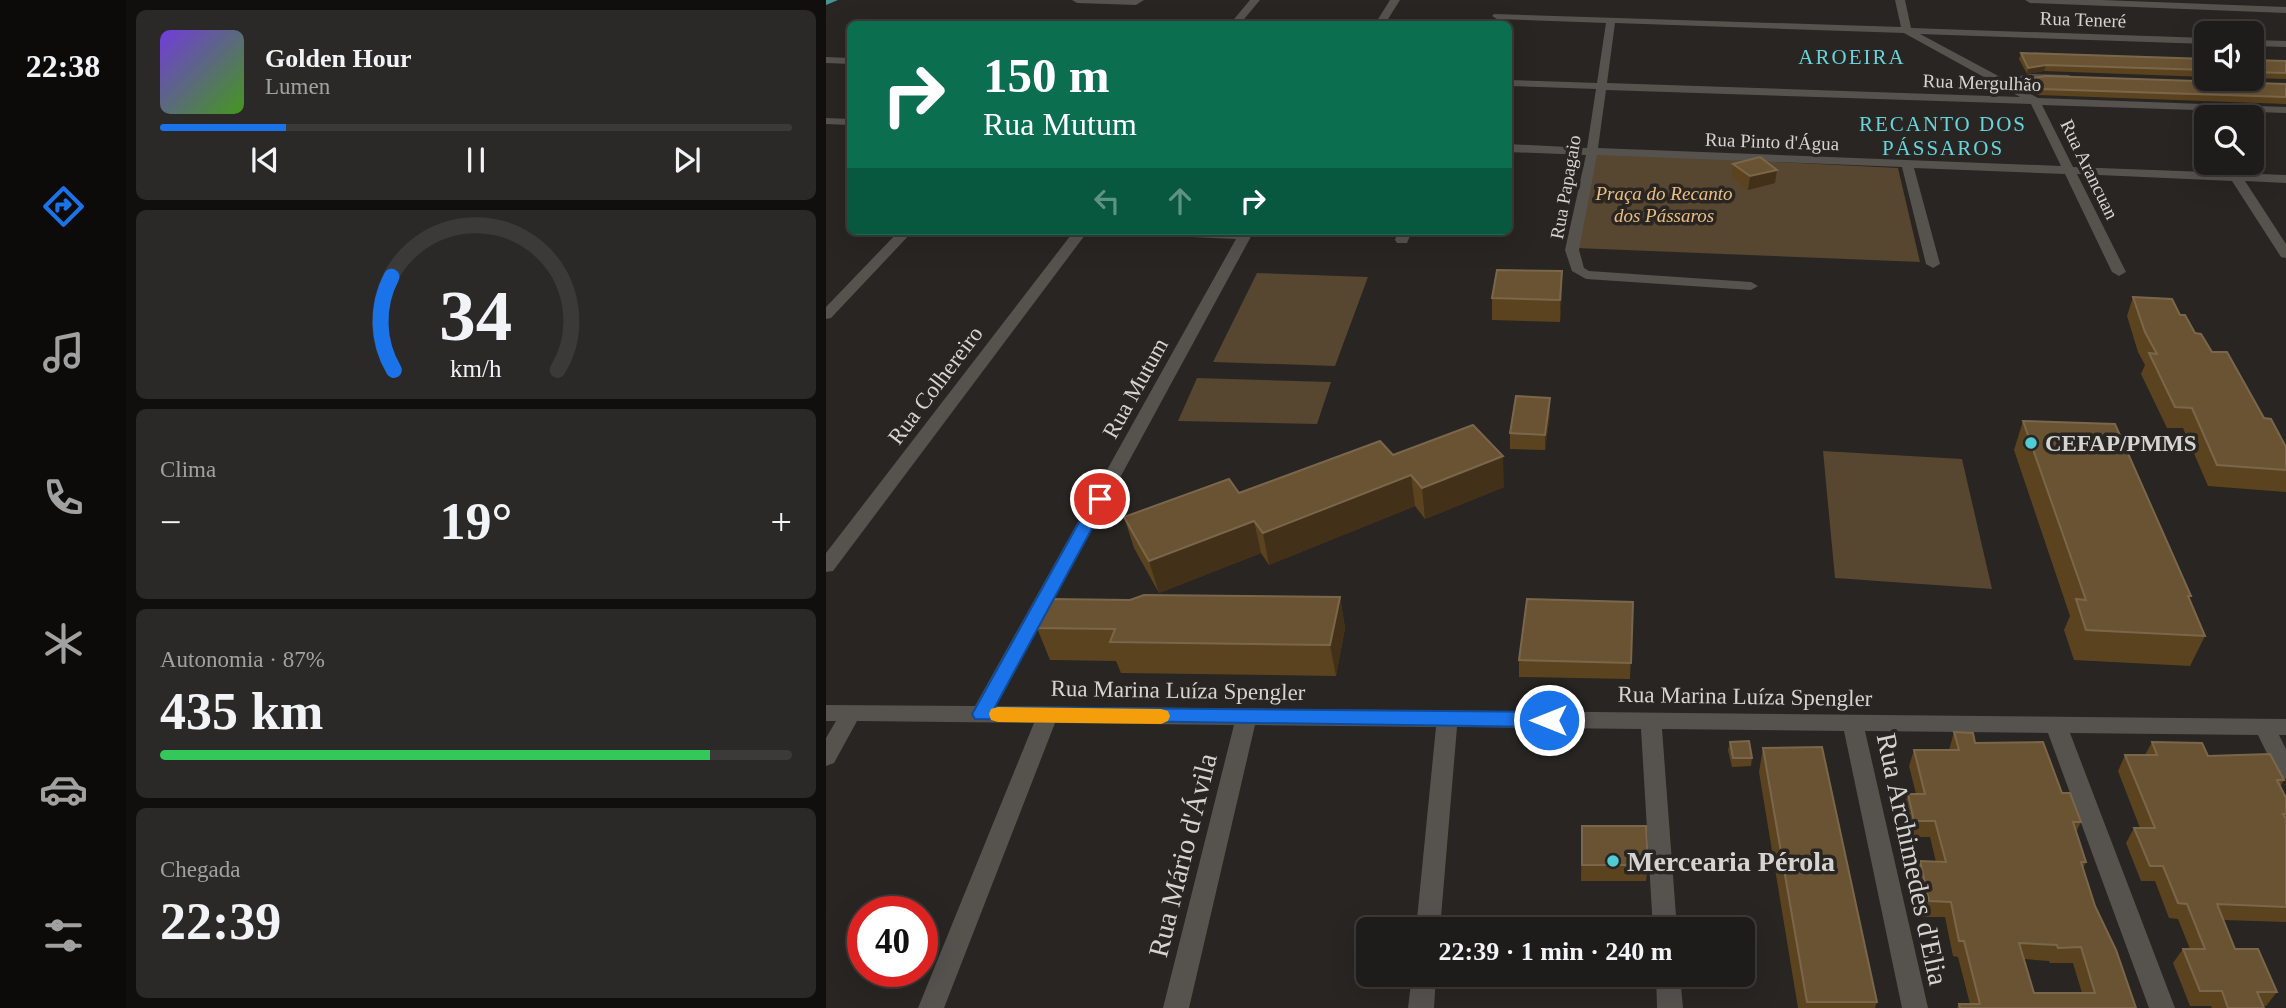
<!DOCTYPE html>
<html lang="pt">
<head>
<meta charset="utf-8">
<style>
	:root { --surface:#1e1c1a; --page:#2b2927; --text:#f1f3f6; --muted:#a1a1a2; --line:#3c3a39; --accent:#1a73e8 }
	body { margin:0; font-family:Georgia,serif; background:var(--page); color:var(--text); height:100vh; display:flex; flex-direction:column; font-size:26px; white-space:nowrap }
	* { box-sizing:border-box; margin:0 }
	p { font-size:23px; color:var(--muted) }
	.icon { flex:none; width:38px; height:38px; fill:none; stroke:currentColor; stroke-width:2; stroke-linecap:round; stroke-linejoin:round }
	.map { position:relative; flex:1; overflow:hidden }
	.panel { display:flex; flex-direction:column; gap:10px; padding:10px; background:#100f0e; width:700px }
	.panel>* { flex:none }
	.guide { position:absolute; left:21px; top:21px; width:665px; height:214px; border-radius:10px; box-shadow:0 7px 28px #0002,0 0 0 2px var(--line); background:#0b6e4f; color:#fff; overflow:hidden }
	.buttons { position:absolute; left:1368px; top:21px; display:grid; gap:14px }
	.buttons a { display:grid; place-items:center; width:70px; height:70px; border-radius:10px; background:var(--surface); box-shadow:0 7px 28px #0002,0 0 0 2px var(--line); font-size:35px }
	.speed { position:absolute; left:21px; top:896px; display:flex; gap:14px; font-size:35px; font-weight:700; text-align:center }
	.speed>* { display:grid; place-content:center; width:91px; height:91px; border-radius:50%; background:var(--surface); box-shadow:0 7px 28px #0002,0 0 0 2px var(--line); line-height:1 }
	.speed .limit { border:10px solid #d22; background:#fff; color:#111 }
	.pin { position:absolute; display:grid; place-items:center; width:60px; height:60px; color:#fff; margin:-30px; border:4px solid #fff; border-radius:50%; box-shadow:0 2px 7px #0007 }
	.me { position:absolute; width:77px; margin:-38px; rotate:270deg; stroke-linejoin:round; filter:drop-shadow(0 0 5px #0008) }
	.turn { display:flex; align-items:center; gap:24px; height:147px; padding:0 21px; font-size:32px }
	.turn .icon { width:91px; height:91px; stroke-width:2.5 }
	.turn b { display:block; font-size:49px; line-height:60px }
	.lanes { display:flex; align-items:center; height:66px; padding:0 21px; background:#0003; justify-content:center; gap:35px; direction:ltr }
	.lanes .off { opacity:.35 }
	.big { font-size:52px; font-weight:800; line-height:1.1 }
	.panel .widget { flex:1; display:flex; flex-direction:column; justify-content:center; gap:10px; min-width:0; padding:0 24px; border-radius:10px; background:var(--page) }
	.panel .dial { align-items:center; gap:0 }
	.dial svg { height:182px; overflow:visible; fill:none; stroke:var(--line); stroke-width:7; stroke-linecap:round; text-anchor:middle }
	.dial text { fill:var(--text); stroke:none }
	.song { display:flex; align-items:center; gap:21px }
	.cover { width:84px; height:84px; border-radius:10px; background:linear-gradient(135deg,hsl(260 70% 55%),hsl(100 70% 35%)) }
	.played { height:7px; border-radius:4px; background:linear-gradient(90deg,var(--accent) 20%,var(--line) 20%) }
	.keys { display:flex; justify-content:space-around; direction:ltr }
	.heat { display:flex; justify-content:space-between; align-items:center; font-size:38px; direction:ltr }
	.charge { height:10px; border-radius:5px; background:linear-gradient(90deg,#34c759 87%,var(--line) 0) }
	.trip { position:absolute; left:530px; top:917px; width:399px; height:70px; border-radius:10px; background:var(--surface); box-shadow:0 7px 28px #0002,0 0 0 2px var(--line); font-weight:800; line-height:70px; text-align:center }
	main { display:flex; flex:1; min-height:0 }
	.menu { display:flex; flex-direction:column; width:126px; justify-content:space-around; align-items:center; background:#0c0b0a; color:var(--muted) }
	.menu .icon { width:49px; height:49px }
	.menu .on { color:var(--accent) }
	.menu b { font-size:32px; color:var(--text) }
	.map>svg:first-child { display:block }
	.green { fill:#574630 }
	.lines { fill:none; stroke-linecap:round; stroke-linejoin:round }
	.minor { fill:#56534f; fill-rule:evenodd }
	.major { fill:#4a9396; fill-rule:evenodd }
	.wall { fill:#5c431f; fill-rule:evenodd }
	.shaded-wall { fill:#423018 }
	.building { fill:#695332; stroke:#7a674b; stroke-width:2; fill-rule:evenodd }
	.route { fill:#1a73e8; stroke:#114b97; stroke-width:2 }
	.slow { fill:#f59e0b }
	.poi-dot { fill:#51ccd4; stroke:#282522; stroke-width:2.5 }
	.labels { text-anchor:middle; stroke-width:7; stroke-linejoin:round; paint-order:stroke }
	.far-street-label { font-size:19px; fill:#d5d4d1; stroke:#282522 }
	.far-park-label { font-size:19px; font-style:italic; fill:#edbe81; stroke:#282522 }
	.far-neighbourhood-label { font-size:21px; letter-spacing:2px; fill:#67d4db; stroke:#282522 }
	.street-label { font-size:23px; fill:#d5d4d1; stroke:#282522 }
	.poi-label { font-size:23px; font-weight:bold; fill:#d5d4d1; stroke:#282522; text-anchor:start }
	.near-street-label { font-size:28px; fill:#d5d4d1; stroke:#282522 }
	.near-poi-label { font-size:28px; font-weight:bold; fill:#d5d4d1; stroke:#282522; text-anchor:start }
</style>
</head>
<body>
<main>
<nav class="menu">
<b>22:38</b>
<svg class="icon on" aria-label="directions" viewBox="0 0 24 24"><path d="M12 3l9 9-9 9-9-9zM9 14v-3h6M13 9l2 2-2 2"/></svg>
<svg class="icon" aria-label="music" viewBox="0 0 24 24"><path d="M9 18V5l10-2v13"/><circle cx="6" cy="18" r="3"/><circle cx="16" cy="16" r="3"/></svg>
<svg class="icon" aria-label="phone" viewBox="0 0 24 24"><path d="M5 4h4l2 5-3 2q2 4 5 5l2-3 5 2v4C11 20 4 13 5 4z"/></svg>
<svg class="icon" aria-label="climate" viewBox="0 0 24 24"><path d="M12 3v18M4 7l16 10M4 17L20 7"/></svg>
<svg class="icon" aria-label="car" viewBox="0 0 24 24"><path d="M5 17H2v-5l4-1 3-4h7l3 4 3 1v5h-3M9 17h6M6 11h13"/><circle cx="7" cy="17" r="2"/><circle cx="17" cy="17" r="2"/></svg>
<svg class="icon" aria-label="filters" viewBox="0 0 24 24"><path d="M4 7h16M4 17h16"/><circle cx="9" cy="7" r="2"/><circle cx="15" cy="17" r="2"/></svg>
</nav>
<section class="panel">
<div class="widget">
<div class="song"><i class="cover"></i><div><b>Golden Hour</b><p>Lumen</p></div></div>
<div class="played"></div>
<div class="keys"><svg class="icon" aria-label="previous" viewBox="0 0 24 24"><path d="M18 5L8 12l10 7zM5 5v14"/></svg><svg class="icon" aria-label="pause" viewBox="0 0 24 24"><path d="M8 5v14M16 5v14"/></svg><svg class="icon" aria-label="next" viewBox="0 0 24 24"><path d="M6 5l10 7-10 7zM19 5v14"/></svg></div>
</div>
<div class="widget dial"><svg viewBox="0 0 100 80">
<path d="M14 69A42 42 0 1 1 86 69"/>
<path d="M14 69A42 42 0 0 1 13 28" stroke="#1a73e8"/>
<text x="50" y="56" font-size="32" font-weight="700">34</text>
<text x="50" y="72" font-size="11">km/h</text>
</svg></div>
<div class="widget"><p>Clima</p>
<div class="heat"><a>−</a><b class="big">19°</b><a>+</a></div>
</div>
<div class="widget"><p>Autonomia · 87%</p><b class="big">435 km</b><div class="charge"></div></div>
<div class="widget"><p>Chegada</p><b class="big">22:39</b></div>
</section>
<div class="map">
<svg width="1460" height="1008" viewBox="0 0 1460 1008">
	<rect width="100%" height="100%" fill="#282522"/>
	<g class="green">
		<path d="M770,153L1072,168L1094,262L750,248Z"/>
		<path d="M431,273L542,277L509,366L387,362Z"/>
		<path d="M371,378L505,382L491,424L352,421Z"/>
		<path d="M997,451L1136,459L1166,589L1009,578Z"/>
	</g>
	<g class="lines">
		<g class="minor">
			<path d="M246,0H318L310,5L251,3Z"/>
			<path d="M424,0H434L414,24H404Z"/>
			<path d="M564,0H574L559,24H549Z"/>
			<path d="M1069,0H1079L1085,28L1381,38V44L1094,34L1178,79L1204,74L1243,75L1244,77C1234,84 1201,81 1186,84L1212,98L1460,107V113L1216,105L1247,167L1460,175V183L1419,181L1460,244V258L1455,257L1406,181L1251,174L1300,272L1293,276L1286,272L1239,174L1088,168L1114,264L1107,268L1100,264L1076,167L771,155L753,250L758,268L763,271L925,282L932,286L925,290L760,279L746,271L739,250L760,155L682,152V144L761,148L770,89L682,86V80L771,83L780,23L671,19L666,16L668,14L1075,27ZM789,23L1078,33L1194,97L781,83ZM780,90L1205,104L1235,166L772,148Z"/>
			<path d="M1199,0H1276L1460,7V13L1204,3Z"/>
			<path d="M1426,40L1460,41V47L1426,46Z"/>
			<path d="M0,57L24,58V64L0,63Z"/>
			<path d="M0,118L24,119V125L0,124Z"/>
			<path d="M73,231H87L5,318L0,319V307Z"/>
			<path d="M248,231H262L7,571L0,572V553Z"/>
			<path d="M313,231H428L170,706L1460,719V735H1453L1460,749V779L1452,776L1432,735L1244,733L1349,1008H1323L1222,733L1039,731L1102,1008H1076L1018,731L836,729L851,929H827L815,729L631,727L614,929H590L610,727L429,725L363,1008H337L408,725L229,723L118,1008H92L208,723L31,721L8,763L0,766V738L10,721H0V705L149,706L410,239L320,235Z"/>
			<path d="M572,231H586L581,243H571L569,240Z"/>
			<path d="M586,975H610L608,1008H582Z"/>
			<path d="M830,975H854L857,1008H831Z"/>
		</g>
		<path class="major" d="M0,0H12L0,5Z"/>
	</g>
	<g class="wall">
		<path d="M1195,53L1381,59V77L1218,71L1201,74L1193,59Z"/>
		<path d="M1426,60L1460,61V79L1426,78Z"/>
		<path d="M1207,78L1460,84V104L1212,95L1206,85Z"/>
		<path d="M907,164L949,183L922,190L905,177Z"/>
		<path d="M736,293L734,322L666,320V298Z"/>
		<path d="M1307,297L1354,315L1369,333L1386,352L1438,418L1460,447V492L1382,486L1357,428H1341L1315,374L1319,365L1312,352L1301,316Z"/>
		<path d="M724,398V413L719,450L684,449V433Z"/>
		<path d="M1197,421L1365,596L1363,599L1379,636L1364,666L1248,660L1238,630L1244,616L1188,450Z"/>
		<path d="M567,455L678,487L599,519L589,506L443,565L435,553L333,593L308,548L298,517L413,493Z"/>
		<path d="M514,597L519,628L510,676L295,673L290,661L224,660L211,628L304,600Z"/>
		<path d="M807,602L804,679L693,677V660Z"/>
		<path d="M1128,732L1149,743L1236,793L1255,822L1250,832L1260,862L1257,869L1269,906L1310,1008H1131L1133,1004H1144L1132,957L1127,956L1119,917H1097L1089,877L1094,861L1110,862L1104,837H1083L1077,810L1082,794H1090L1083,766L1088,750H1123ZM1198,959L1223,961L1224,963H1247L1256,993H1208Z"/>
		<path d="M904,742L926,758L925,766L906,767L902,750Z"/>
		<path d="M1326,742L1382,756L1458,780L1454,787L1460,798V922L1398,920L1409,949L1451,992L1440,1006H1437L1438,1008H1386L1385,1006H1364L1347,963L1357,949H1364L1352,919L1343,918L1329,881H1315L1300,843L1308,828H1314L1292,771L1299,755H1319Z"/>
		<path d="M937,748L1051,1002L1049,1008H972L933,772Z"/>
		<path d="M756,826L822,865L820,881H755Z"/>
	</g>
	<g class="shaded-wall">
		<path d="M1220,65L1218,71L1201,74L1202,68Z"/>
		<path d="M951,170L949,183L922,190L924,176Z"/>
		<path d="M736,271V293L734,322V300Z"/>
		<path d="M724,398V413L719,450V435Z"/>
		<path d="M677,456L678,487L599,519L596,488Z"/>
		<path d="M585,475L589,506L443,565L437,533Z"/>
		<path d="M428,521L435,553L333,593L323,561Z"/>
		<path d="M514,597L519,628L510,676L504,645Z"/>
	</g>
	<g class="building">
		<path d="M1195,53L1381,59V70L1220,65L1202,68Z"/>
		<path d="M1426,60L1460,61V73L1426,72Z"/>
		<path d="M1220,76L1460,84V97L1214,89L1207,78Z"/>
		<path d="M934,157L951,170L924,176L907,164Z"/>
		<path d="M671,270L736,271L734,300L666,298Z"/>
		<path d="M1307,297L1346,299L1354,315H1359L1369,333L1375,334L1386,352H1401L1438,418L1445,419L1460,447V470L1391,465L1366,408L1349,407L1323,353L1331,354L1319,332Z"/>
		<path d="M690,396L724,398L719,435L684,433Z"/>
		<path d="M1197,421L1289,424L1365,596H1362L1379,636L1260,630L1250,599L1260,600Z"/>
		<path d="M647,425L677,456L596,488L585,475L437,533L428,521L323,561L298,517L403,479L413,493L554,441L567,455Z"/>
		<path d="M318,595L514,597L504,645L284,642L289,629L211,628L225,599L304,600Z"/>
		<path d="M701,599L807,602L805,663L693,660Z"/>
		<path d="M1128,732L1147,733L1149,743L1217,742L1236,793H1244L1255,822H1247L1260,862H1255L1269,906L1290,950L1310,1008H1134L1133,1004H1154L1138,941H1133L1125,902L1103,901L1094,861L1120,862L1109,821H1088L1082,794H1099L1088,750H1133ZM1193,943L1231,945L1232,948L1255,947L1269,993H1208Z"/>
		<path d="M923,741L926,758H907L904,742Z"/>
		<path d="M1326,742L1376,743L1382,756L1444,754L1458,780H1451L1460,798V814H1457L1460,819V907L1391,904L1409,949H1432L1451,992H1431L1438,1008H1402L1396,991H1374L1357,949H1379L1361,904L1352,903L1337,866H1324L1308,828H1329L1299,755H1331Z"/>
		<path d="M996,747L1051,1002H981L937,748Z"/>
		<path d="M756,826H820L822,865H756Z"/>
	</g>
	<path class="route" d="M274,494L282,499L169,707L723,712L730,714L732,720L730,725L723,727L149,719L146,714L149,709L266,499Z"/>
	<path class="slow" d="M172,707L335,709L342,711L344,716L342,721L335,724L172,722L165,720L163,714L165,709Z"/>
	<g class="poi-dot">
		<circle cx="1205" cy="443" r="7"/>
		<circle cx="787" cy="861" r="7"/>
	</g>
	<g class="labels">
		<g class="far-street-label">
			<text transform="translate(1257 19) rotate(2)" y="7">Rua Teneré</text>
			<text transform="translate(1156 82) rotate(2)" y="7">Rua Mergulhão</text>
			<text transform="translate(946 141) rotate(2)" y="7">Rua Pinto d'Água</text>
			<text transform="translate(1264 169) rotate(64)" y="7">Rua Arancuan</text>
			<text transform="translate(739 187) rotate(-80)" y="7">Rua Papagaio</text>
		</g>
		<g class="far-park-label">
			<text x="838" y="200">Praça do Recanto<tspan x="838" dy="22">dos Pássaros</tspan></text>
		</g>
		<g class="far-neighbourhood-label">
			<text x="1026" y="64">AROEIRA</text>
			<text x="1117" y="131">RECANTO DOS<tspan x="1117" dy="24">PÁSSAROS</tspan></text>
		</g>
		<g class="street-label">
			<text transform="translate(109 385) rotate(-53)" y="8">Rua Colhereiro</text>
			<text transform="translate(309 388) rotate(-61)" y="8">Rua Mutum</text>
			<text transform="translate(352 690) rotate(1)" y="8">Rua Marina Luíza Spengler</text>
			<text transform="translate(919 696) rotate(1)" y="8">Rua Marina Luíza Spengler</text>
		</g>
		<g class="poi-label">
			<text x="1219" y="451">CEFAP/PMMS</text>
		</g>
		<g class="near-street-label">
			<text transform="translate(356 855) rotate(-76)" y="10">Rua Mário d'Ávila</text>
			<text transform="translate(1087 859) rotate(78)" y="10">Rua Archimedes d'Elia</text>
		</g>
		<g class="near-poi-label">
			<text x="801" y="871">Mercearia Pérola</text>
		</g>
	</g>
</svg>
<div class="buttons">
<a><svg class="icon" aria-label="sound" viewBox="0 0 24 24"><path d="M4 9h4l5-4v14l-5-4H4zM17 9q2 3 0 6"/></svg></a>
<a><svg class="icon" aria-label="search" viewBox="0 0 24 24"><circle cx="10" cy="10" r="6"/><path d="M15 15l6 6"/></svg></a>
</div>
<div class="speed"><div class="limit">40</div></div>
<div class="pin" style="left:274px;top:499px;background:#d93025"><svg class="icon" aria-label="arrive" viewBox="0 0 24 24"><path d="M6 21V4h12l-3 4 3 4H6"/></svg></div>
<svg class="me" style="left:723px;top:720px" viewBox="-20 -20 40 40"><circle r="17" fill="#1a73e8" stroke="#fff" stroke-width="3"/><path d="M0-11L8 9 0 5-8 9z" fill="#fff"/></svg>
<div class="trip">22:39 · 1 min · 240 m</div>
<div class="guide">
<div class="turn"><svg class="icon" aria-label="right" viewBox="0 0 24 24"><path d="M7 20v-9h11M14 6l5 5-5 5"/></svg><div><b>150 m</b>Rua Mutum</div></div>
<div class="lanes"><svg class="icon off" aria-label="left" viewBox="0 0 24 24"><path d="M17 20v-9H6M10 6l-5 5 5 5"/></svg><svg class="icon off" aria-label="ahead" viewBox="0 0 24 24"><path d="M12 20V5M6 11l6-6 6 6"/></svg><svg class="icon" aria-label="right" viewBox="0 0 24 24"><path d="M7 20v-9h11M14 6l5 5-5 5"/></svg></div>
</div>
</div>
</main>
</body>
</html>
